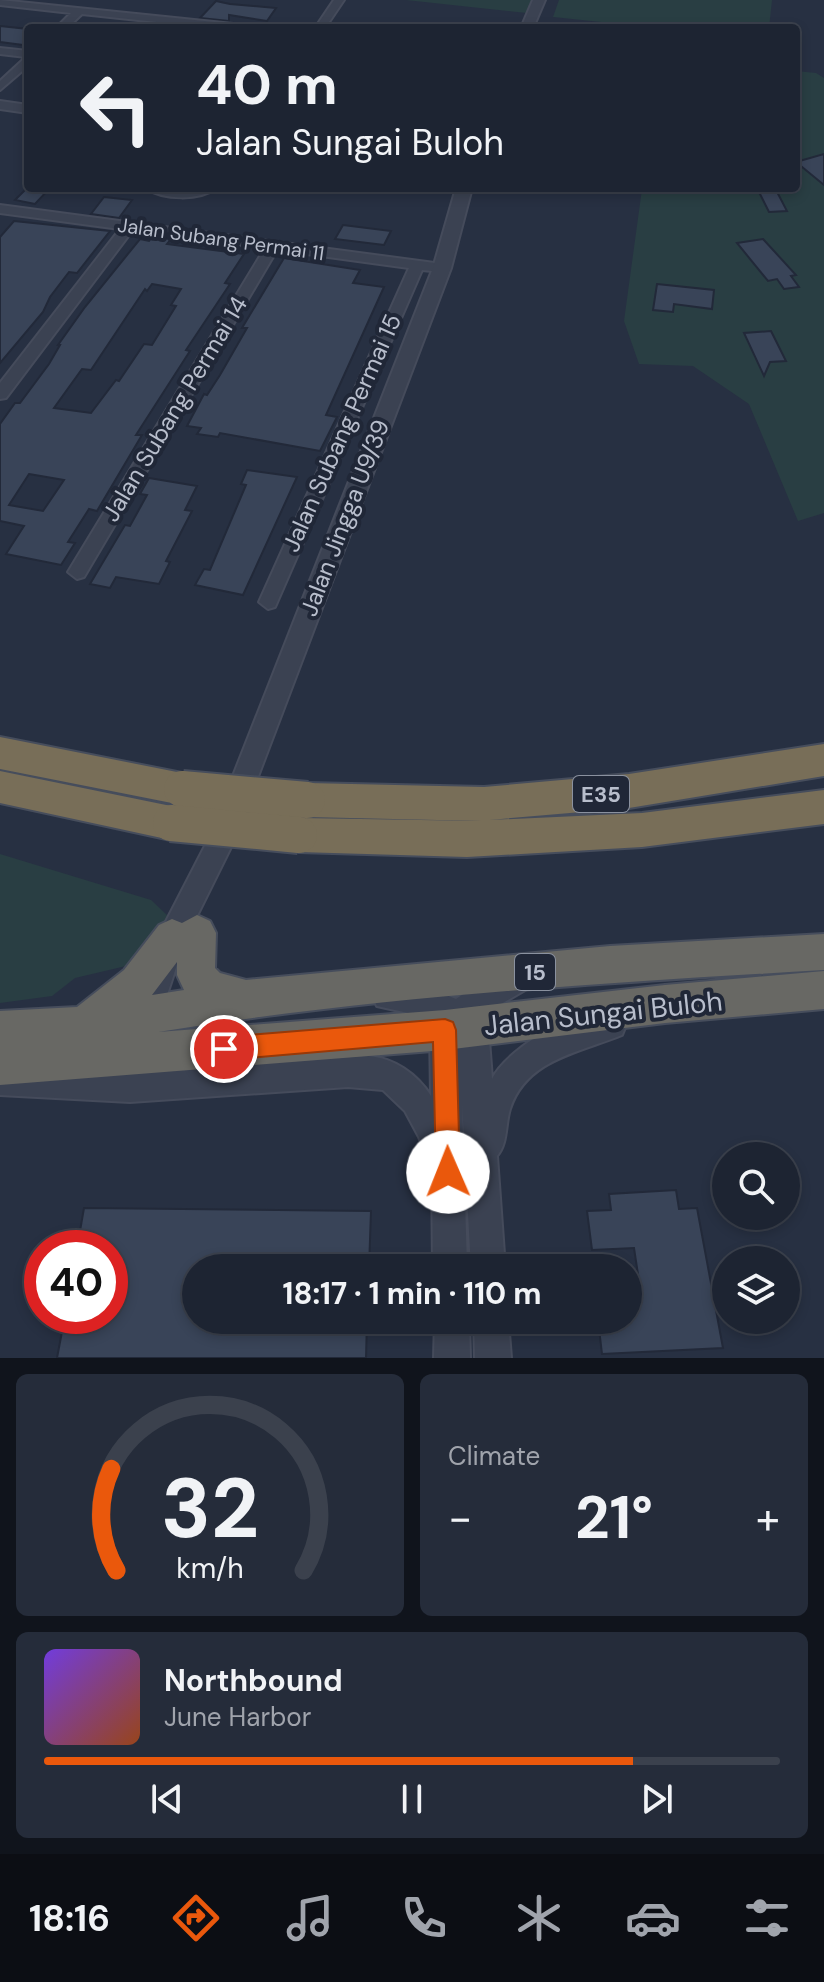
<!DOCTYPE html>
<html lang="en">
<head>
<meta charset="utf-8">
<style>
	:root { --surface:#1d2432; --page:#252c3a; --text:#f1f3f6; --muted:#a0a4ac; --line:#3b414d; --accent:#ea580c }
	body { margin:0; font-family:"DM Sans",sans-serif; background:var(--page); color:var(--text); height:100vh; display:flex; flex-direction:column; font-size:30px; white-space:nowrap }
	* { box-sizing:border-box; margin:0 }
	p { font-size:26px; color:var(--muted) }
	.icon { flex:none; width:44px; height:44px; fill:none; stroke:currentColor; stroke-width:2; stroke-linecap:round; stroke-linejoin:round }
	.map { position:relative; height:1358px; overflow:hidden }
	.drawer { display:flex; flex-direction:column; gap:16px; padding:16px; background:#10141c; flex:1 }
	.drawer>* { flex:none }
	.top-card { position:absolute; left:24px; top:24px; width:776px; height:168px; border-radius:8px; box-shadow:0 4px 12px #0003,0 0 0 2px var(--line); background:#1d2432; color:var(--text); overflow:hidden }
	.tools { position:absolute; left:712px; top:1142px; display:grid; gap:16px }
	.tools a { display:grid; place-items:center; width:88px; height:88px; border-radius:50%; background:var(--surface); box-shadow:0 4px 12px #0003,0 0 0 2px var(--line); font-size:40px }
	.speed { position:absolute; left:24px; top:1230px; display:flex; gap:16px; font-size:40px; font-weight:700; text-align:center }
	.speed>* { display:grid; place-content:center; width:104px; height:104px; border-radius:50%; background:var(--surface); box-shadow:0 4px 12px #0003,0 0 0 2px var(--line); line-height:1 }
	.speed .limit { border:12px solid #d22; background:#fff; color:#111 }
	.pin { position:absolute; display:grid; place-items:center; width:68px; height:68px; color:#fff; margin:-34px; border:4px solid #fff; border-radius:50%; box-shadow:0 2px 8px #0007 }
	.me { position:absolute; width:88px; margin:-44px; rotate:359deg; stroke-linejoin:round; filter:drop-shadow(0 0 6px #0008) }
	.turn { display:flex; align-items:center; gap:28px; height:168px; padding:0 40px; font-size:36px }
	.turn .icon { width:104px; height:104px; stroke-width:2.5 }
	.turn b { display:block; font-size:56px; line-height:68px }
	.big { font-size:60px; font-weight:700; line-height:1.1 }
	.drawer .card { flex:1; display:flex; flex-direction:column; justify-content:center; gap:12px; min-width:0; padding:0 28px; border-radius:12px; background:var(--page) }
	.drawer .dial { align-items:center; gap:0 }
	.dial svg { height:208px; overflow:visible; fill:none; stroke:var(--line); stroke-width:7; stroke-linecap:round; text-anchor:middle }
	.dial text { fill:var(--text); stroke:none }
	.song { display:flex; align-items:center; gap:24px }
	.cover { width:96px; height:96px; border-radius:12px; background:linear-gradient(135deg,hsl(260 70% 55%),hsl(20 70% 35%)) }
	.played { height:8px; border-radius:4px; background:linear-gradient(90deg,var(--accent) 80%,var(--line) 80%) }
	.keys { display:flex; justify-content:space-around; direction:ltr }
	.heat { display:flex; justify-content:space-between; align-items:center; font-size:44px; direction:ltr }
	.drawer .tiles { flex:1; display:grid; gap:16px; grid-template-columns:1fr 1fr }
	.card:last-child { grid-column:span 2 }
	.trip { position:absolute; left:182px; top:1254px; width:460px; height:80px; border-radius:40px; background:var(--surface); box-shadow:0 4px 12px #0003,0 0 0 2px var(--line); font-weight:700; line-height:80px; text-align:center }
	.menu { display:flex; height:128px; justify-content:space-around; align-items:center; background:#0c0e14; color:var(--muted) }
	.menu .icon { width:56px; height:56px }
	.menu .on { color:var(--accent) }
	.menu b { font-size:36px; color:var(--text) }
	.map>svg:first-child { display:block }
	.green { fill:#293e43 }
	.building { fill:#394458; stroke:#222939; stroke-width:2; fill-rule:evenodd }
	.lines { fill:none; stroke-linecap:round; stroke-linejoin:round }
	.minor-casing { stroke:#454b5b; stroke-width:4 }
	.tertiary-casing { stroke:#454b5b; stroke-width:4 }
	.trunk-casing { stroke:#464d5c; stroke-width:4 }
	.motorway-casing { stroke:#464d5c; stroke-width:4 }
	.minor { fill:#3b4252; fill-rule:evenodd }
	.tertiary { fill:#3b4252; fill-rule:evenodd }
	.trunk { fill:#686864; fill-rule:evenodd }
	.motorway { fill:#786e58; fill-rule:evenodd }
	.motorway-bridge-casing { stroke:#464d5c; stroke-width:40; stroke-linecap:butt }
	.motorway-bridge { stroke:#786e58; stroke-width:36 }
	.route { fill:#ea580c; stroke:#983908; stroke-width:2 }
	.labels { text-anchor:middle; stroke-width:8; stroke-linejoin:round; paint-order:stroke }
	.far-street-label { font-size:20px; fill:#b8becc; stroke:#202737 }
	.shield { fill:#202737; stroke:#8a919f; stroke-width:2 }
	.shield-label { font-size:22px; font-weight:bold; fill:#b8becc }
	.street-label { font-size:24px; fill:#b8becc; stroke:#202737 }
	.near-street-label { font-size:28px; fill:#b8becc; stroke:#202737 }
</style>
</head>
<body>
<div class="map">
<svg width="824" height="1358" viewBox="0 0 824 1358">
	<rect width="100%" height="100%" fill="#273042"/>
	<g class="green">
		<path d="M406,0H533L527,13Z"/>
		<path d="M559,0H772L769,28H659L553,17Z"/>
		<path d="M796,71L816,73L824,78V513L798,521L749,404L693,366L639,364L624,321L642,189L796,188Z"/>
		<path d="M0,854L151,900L169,917L156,946L143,962L75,978L52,996L0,1003Z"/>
	</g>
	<g class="building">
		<path d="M216,1L230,4L276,8L267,21L229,15V21L200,18Z"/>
		<path d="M0,26L28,29V40L23,45L0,42Z"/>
		<path d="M824,154V185L796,162Z"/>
		<path d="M27,188H50L35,204L15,200Z"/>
		<path d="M757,188H775L787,211L769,212Z"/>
		<path d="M104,197L132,200L119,218L91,214Z"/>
		<path d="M14,221L110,231L77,273L69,272L50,297L43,312L0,363V237Z"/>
		<path d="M343,225L391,231L384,245L335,239Z"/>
		<path d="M152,237L171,239L167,244L244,254L225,283L230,284L186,350L190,351L136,435H142L97,511L89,509L68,542L75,543L61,565L6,554L24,526L0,521V424L15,403H20L49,364L60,345H58L85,307L140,239L149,241ZM152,284L181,289L171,305L176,306L152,345L144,344L119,381L116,380L91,413L54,408L82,369L91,370L145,289L147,291ZM29,474L64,480L43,511L9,505Z"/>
		<path d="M763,239L796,275L791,276L799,287L784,289L777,279L768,281L737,243Z"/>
		<path d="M284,258L360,270L353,283L384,287L326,415L337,417L320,451L220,433L218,437L197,434L201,428L187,426L204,394L207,395L220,375L247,328H242Z"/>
		<path d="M657,284L714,290L712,309L674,304L673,312L653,310Z"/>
		<path d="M771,331L786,361L770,362L764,376L744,333Z"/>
		<path d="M247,470L297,477L243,595L195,585L204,569L210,570L246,485L241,484Z"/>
		<path d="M149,478L197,486L185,510L192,511L166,561L170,562L159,584L116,577L110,588L90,584L125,525L130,526L147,495L140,494Z"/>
		<path d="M676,1190L679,1209L697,1208L723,1348L602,1354L598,1320H628V1282L639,1281L634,1248L592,1250L587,1211L611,1210L609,1194Z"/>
		<path d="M84,1208L371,1211L369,1268H196V1320H367L366,1358H57L65,1316H110V1248H77Z"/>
	</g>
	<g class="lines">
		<g class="minor-casing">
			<g id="minor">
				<path d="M0,0L243,25L248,28H213L82,14L67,28H56L71,13L0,5Z"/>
				<path d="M334,0H344L325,28H315Z"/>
				<path d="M0,48L28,51V66L0,90V81L26,57L0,54Z"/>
				<path d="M0,101L28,105V113L0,109Z"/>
				<path d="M146,188H216C200,201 163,200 146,188Z"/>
				<path d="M0,205L442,264L449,268L442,272L422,270L275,607L268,609L259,602L409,268L277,250L84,577L77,579L68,572L265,248L132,231L6,398L0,399V383L120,229L0,213Z"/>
			</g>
		</g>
		<g class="tertiary-casing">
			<g id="tertiary">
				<path d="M533,0H545L533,28H521Z"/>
				<path d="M456,188H472L451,268L232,845L185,940L157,1025L147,1029L137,1025L132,1015L158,937L207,842L433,268Z"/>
				<path d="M515,966L525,970L530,980L525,990L482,1015L488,1027L492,1079C508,1047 586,1000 622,1015L626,1025L622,1035C581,1052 526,1059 510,1109C505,1125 508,1143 497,1156L505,1268H471L462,1102L467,1268H433L432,1172L419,1137L405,1111L383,1090L348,1087L130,1102L0,1095V1065L130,1071L368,1056C394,1058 417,1074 431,1096L430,1030L435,1019L377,1006L372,996L377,986C402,976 432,989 456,999L484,980Z"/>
				<path d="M435,1320H469L470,1358H434Z"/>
				<path d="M474,1320H508L511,1358H475Z"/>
			</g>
		</g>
		<g class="trunk-casing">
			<path id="trunk" d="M197,915L210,921L216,933L215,968L220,973L246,980L610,946L824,934V970C602,983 378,996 158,1032L445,1010L665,985L824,971V1009L665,1023L445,1050L0,1085V1011L77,1007L124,970L159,925L172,919L182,923ZM177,962V975L184,990L152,995Z"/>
		</g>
		<g class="motorway-casing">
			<g id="motorway">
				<path d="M0,737L182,773L196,777L201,789L196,801L182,805L0,769Z"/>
				<path d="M824,744V776L629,808L489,820L642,813L824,790V824L642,847L467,857L299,852L285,847L279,835L285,823L299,818L481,821L307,817L293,812L287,800L293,788L307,783L484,787L629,774Z"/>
				<path d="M0,771L171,806L185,811L191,823L185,835L171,840L0,803Z"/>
			</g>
		</g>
		<use href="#minor" class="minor"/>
		<use href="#tertiary" class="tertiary"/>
		<use href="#trunk" class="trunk"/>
		<use href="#motorway" class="motorway"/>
		<g class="motorway-bridge-casing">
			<g id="motorway-bridge">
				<path d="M182,789L307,800"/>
				<path d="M171,823L299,835"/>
			</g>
		</g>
		<use href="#motorway-bridge" class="motorway-bridge"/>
	</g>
	<path class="route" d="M445,1019L453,1022L456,1030L460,1172L457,1181L448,1185L440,1181L436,1172L433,1042L224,1060L216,1057L213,1049L216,1041L224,1037Z"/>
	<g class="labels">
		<g class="far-street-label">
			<text transform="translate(221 239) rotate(8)" y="7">Jalan Subang Permai 11</text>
		</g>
		<g class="shield">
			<rect x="573" y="776" width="56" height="36" rx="6"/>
			<rect x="515" y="954" width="40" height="36" rx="6"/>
		</g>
		<g class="shield-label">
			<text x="601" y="802">E35</text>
			<text x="535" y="980">15</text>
		</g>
		<g class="street-label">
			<text transform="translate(175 409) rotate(-59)" y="8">Jalan Subang Permai 14</text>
			<text transform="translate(342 433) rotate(-66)" y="8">Jalan Subang Permai 15</text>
			<text transform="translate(345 518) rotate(-69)" y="8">Jalan Jingga U9/39</text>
		</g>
		<g class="near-street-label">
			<text transform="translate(603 1013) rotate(-6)" y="10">Jalan Sungai Buloh</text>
		</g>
	</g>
</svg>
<div class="tools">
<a><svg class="icon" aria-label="search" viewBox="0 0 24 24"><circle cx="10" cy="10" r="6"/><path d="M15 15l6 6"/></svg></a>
<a><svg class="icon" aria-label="layers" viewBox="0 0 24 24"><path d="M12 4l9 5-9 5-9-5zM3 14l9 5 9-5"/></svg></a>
</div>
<div class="speed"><div class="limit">40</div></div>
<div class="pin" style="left:224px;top:1049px;background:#d93025"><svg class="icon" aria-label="arrive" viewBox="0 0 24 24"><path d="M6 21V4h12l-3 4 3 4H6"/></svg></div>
<svg class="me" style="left:448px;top:1172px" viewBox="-20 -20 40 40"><circle r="19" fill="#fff"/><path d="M0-13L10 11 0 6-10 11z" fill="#ea580c"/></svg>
<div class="trip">18:17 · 1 min · 110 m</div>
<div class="top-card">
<div class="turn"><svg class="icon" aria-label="left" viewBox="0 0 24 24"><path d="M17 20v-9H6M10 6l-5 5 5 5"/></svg><div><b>40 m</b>Jalan Sungai Buloh</div></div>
</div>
</div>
<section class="drawer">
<div class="tiles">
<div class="card dial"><svg viewBox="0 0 100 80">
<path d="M14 69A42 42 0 1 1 86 69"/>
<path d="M14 69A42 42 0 0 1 12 30" stroke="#ea580c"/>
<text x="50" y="56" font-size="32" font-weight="700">32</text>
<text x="50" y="72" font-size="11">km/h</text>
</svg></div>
<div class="card"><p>Climate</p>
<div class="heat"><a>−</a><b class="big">21°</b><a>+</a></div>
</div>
<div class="card">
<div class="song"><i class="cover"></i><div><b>Northbound</b><p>June Harbor</p></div></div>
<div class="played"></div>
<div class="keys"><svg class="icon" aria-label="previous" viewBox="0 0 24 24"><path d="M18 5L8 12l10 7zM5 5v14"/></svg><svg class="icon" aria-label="pause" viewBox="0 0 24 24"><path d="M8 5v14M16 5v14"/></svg><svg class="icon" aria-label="next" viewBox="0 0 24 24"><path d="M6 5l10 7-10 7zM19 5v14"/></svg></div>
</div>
</div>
</section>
<nav class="menu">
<b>18:16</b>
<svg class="icon on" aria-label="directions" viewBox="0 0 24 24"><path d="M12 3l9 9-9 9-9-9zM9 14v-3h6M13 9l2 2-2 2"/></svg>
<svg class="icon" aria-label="music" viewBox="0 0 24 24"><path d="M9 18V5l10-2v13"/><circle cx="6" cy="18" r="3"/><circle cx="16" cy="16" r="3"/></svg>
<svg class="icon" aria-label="phone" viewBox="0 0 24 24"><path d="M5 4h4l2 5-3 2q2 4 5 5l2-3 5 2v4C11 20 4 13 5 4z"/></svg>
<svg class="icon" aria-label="climate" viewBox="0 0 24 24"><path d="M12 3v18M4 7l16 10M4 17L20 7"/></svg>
<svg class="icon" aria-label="car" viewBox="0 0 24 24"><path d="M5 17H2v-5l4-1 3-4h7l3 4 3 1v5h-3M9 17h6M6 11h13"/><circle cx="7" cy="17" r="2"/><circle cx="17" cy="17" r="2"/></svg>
<svg class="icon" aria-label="filters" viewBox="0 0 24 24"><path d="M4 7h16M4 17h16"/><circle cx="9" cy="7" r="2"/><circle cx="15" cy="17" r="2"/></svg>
</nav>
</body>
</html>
